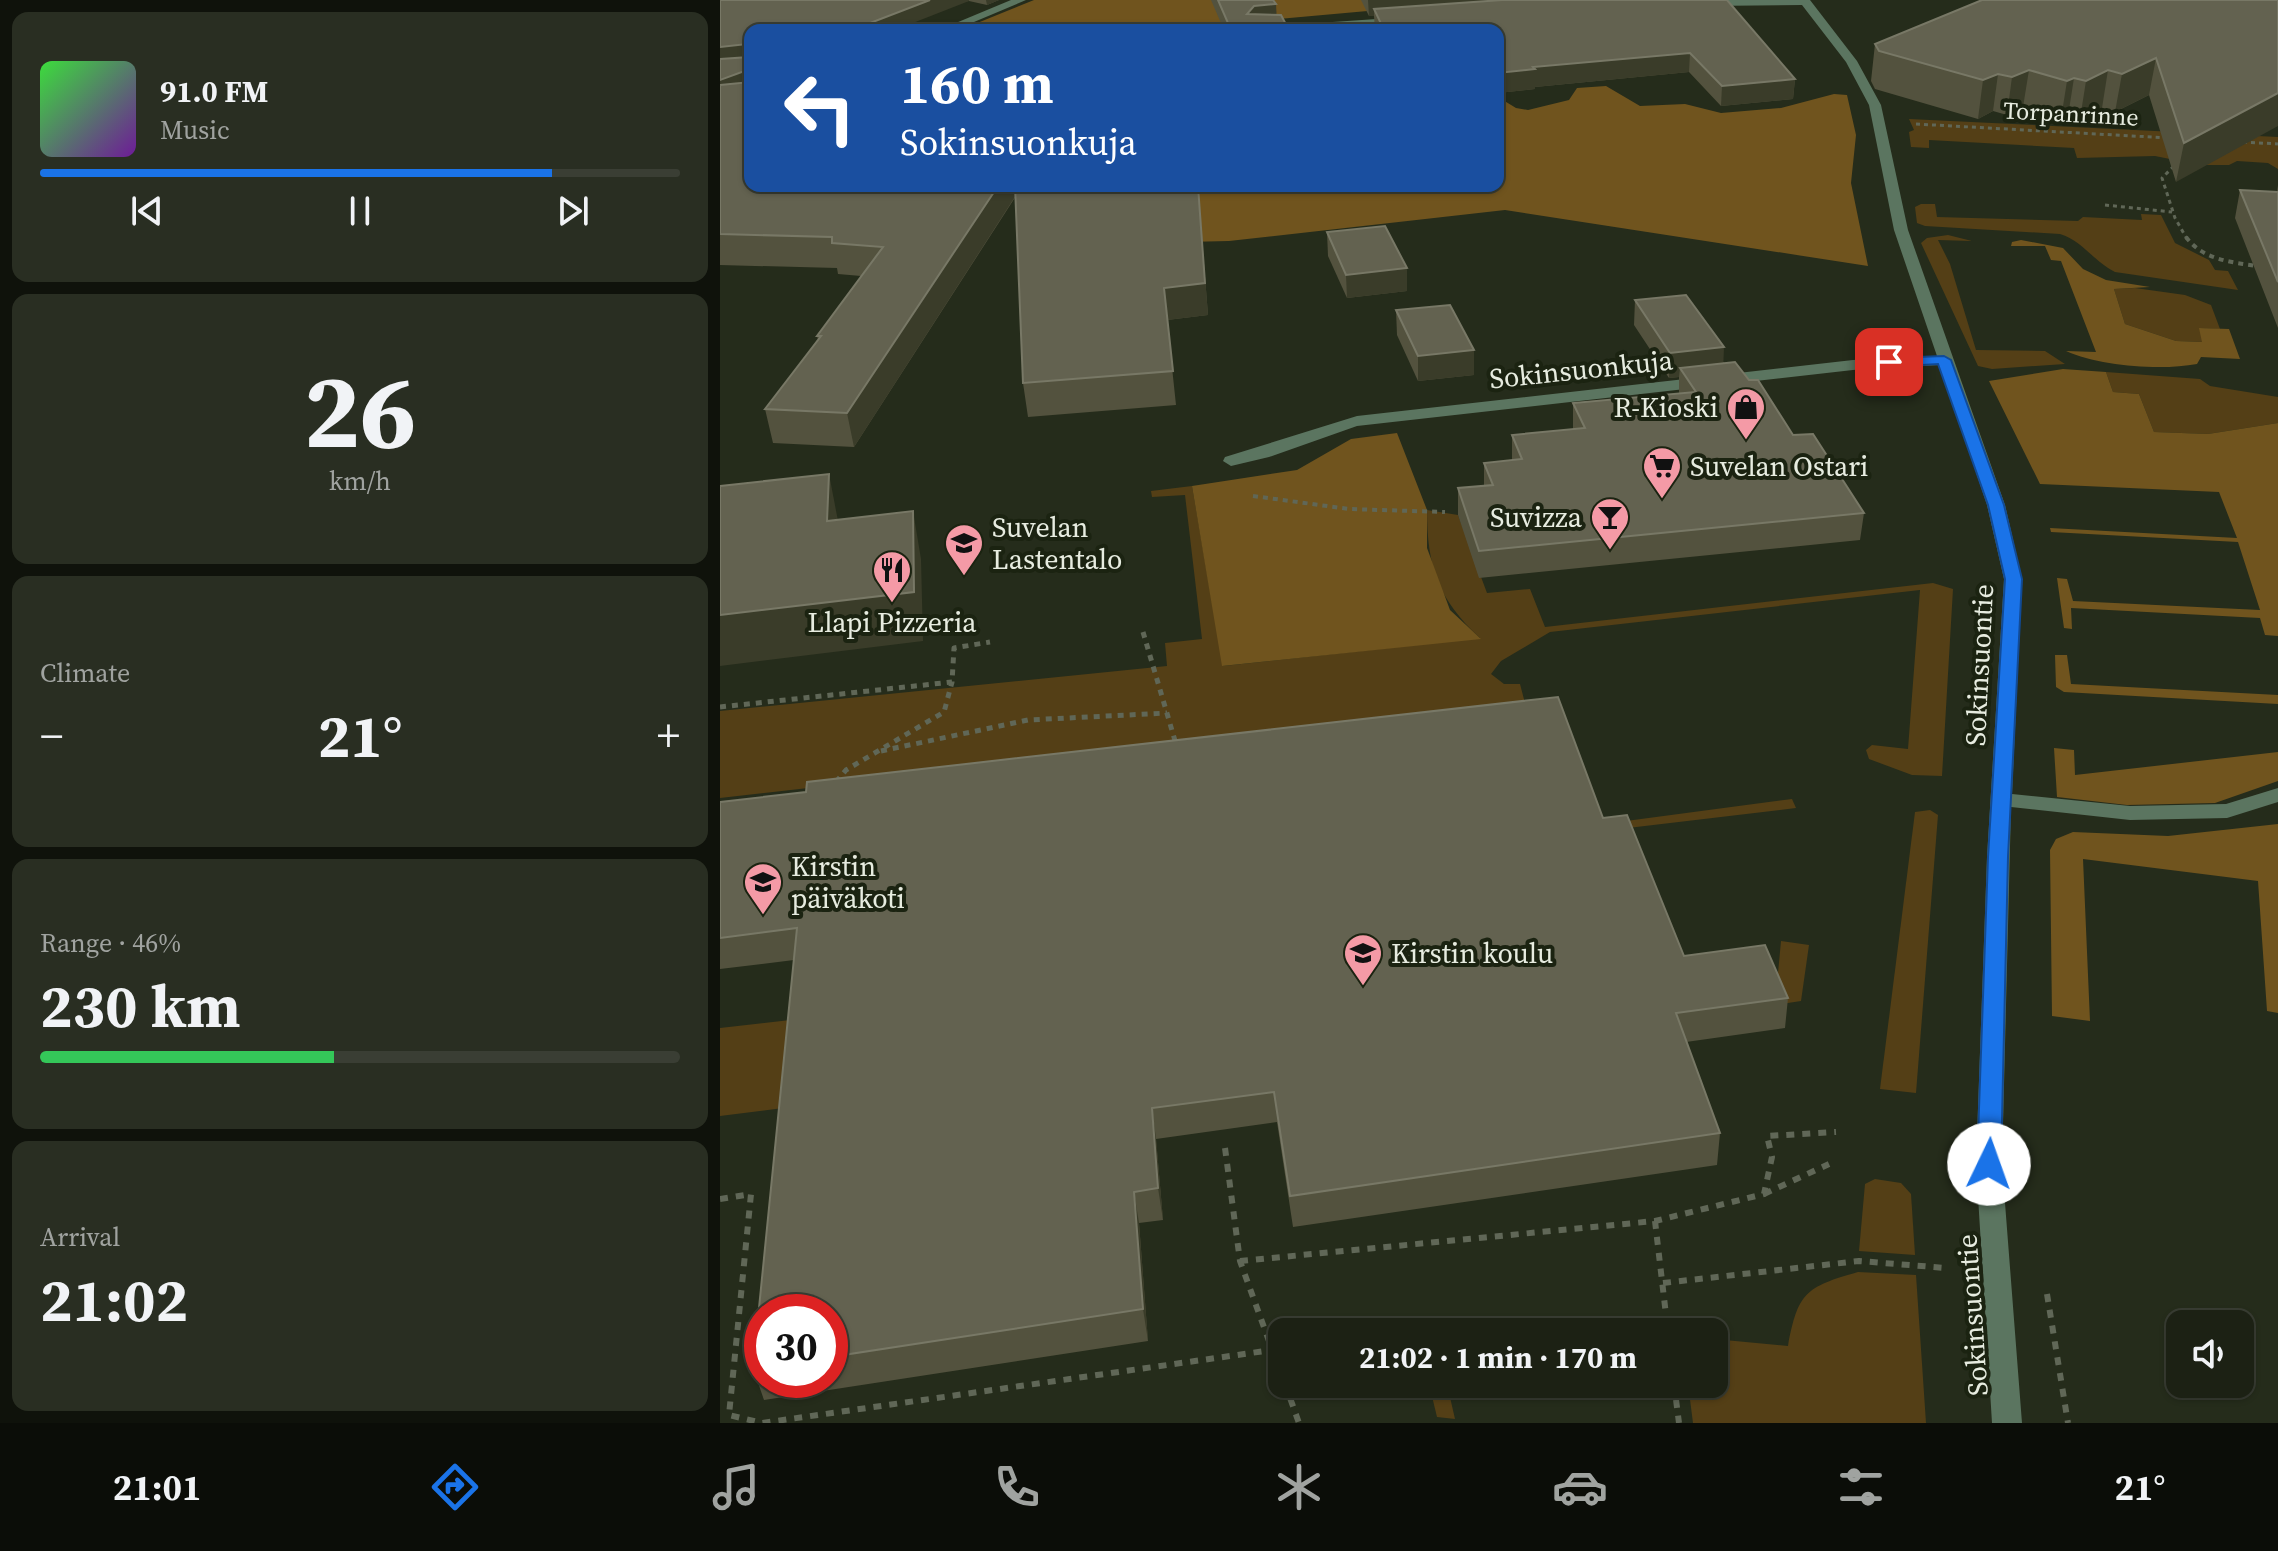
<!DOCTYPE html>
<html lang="en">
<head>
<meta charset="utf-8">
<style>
	:root { --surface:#1c2114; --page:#292e22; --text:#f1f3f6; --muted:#a0a3a0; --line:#3a3e34; --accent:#1a73e8 }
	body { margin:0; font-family:"Source Serif 4",serif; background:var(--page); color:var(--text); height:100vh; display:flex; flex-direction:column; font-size:30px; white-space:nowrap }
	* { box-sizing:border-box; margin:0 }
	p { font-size:26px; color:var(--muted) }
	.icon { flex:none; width:44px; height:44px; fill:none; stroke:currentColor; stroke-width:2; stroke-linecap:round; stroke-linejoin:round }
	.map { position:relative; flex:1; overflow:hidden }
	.side { display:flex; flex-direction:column; gap:12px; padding:12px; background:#0f120b; width:720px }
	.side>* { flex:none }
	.banner { position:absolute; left:24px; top:24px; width:760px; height:168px; border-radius:16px; box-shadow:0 2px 6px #0004,0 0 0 2px var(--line); background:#1a4fa0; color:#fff; overflow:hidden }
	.controls { position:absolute; left:1446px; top:1310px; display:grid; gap:16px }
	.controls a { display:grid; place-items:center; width:88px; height:88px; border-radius:16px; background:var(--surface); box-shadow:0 2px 6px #0004,0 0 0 2px var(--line); font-size:40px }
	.speed { position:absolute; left:24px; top:1294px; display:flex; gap:16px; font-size:40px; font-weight:700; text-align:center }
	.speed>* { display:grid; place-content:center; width:104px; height:104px; border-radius:50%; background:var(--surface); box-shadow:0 2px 6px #0004,0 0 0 2px var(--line); line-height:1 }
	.speed .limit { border:12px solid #d22; background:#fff; color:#111 }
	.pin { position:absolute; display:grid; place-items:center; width:68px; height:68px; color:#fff; margin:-34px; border-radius:16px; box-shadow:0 4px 12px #0006 }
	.me { position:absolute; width:88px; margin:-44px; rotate:3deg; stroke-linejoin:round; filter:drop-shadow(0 0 6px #0008) }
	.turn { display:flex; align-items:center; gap:28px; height:168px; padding:0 24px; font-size:36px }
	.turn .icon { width:104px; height:104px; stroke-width:2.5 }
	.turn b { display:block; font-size:56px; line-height:68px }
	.big { font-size:60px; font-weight:700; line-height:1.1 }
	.side .card { flex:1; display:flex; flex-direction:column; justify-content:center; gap:12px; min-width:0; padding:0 28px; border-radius:16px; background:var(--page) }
	.side .dial { align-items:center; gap:0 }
	.dial b { font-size:104px; line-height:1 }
	.song { display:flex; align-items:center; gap:24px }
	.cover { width:96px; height:96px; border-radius:12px; background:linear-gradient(135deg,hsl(120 70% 55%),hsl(280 70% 35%)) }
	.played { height:8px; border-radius:4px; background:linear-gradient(90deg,var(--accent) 80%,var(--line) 80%) }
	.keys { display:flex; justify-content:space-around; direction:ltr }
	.heat { display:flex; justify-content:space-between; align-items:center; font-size:44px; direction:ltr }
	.charge { height:12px; border-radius:6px; background:linear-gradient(90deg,#34c759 46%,var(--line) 0) }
	.trip { position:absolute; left:548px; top:1318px; width:460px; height:80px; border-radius:16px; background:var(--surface); box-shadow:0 2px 6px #0004,0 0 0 2px var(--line); font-weight:700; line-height:80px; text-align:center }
	.tabs { display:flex; height:128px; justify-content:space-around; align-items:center; background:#0b0d08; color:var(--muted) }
	.tabs .icon { width:56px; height:56px }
	.tabs .current { color:var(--accent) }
	.tabs b { font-size:36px; color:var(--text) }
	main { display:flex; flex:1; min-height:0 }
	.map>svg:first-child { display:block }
	.green { fill:#543f16 }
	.forest { fill:#70541e }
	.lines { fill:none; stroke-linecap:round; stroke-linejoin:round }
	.path-far3 { stroke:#606757; stroke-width:3; stroke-dasharray:4 4; stroke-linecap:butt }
	.path-far2 { stroke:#606757; stroke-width:4; stroke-dasharray:5 5; stroke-linecap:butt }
	.path-far1 { stroke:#606757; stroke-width:5; stroke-dasharray:6 6; stroke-linecap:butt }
	.path { stroke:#606757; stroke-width:6; stroke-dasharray:8 8; stroke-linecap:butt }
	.minor { fill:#5b7560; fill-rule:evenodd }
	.wall { fill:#53523e; fill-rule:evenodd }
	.shaded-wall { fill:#3a3c29 }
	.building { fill:#636250; stroke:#787866; stroke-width:2 }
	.route { fill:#1a73e8; stroke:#114b97; stroke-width:2 }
	.labels { text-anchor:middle; stroke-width:8; stroke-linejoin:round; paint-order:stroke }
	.far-street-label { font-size:24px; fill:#e7ece0; stroke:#1b2311 }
	.street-label { font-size:28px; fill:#e7ece0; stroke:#1b2311 }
	.poi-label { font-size:28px; fill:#e7ece0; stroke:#1b2311; text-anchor:start }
</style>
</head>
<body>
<main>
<section class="side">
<div class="card">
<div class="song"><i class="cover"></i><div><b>91.0 FM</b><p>Music</p></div></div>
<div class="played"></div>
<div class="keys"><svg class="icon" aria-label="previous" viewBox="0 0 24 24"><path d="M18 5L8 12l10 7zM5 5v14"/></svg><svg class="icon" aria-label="pause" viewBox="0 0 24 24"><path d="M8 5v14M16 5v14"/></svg><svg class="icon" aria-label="next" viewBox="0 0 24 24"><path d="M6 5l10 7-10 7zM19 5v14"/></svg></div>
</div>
<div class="card dial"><b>26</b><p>km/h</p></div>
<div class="card"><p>Climate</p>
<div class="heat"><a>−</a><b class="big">21°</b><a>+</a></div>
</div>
<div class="card"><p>Range · 46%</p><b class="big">230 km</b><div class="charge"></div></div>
<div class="card"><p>Arrival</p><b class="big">21:02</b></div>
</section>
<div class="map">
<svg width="1558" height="1423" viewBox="0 0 1558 1423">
	<rect width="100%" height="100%" fill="#252c1b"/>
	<g class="green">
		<path d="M1189,119L1558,137V169L1548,163L1517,161L1509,165H1480L1435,156L1357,158L1354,148L1209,140V148L1191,147L1189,132L1194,130Z"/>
		<path d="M1201,204H1215L1217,217L1358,221L1363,217L1422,220L1421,214L1441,215L1455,243L1489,260L1495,270L1508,271L1518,290L1395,272C1373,261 1363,241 1340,234L1205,226L1197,223L1195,207Z"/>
		<path d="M1228,235L1252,241L1218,240L1230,264L1256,350L1325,351L1345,364L1272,369L1258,366L1201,243L1207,238Z"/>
		<path d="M1415,288L1465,295L1491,305L1500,329L1480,328L1483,342L1456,341L1405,324L1394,289Z"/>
		<path d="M1386,372L1480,379L1490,386L1558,397V423L1488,434L1434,432L1419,394L1393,392Z"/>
		<path d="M472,486L503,666L760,638C718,599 707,567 707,510L738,515L767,593L810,589L825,627L1213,583L1233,589L1222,776L1192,775L1149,759L1146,750L1152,745L1188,749L1200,590L830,632L781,661L771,674L784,684H800L806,707L0,798V711L447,666L445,643L482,639L465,495L432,497L431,491Z"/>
		<path d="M1072,799L1076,808L908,828L906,821Z"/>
		<path d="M1210,810L1218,815L1196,1093L1160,1089L1195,812Z"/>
		<path d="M1061,941L1089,945L1081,1001L1055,1005Z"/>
		<path d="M79,1019L71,1107L0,1116V1028Z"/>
		<path d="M1155,1179L1181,1183L1191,1194L1195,1255L1139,1251L1145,1184Z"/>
		<path d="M1138,1272L1196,1275L1206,1423H973L968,1384H994V1339L1068,1346C1078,1293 1085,1287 1138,1272Z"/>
		<path d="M709,1384H727L735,1419L717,1417Z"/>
	</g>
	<g class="forest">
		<path d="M314,0H674L681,8L437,30H240Z"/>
		<path d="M886,86L920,106L965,104L1001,113L1061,108L1114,94L1127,95L1136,135L1131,183L1148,266L785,210L509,241L422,243L483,191V186H778V97L796,108L808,110L849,100L857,88Z"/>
		<path d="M1301,240L1343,248L1363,269L1386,280L1430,287L1394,289L1405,324L1456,341L1482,342L1479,328L1509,329L1520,359L1481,357L1477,364C1440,371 1380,366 1346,351L1376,352L1341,261L1331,260L1325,246H1291L1292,242Z"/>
		<path d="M1343,369L1386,372L1393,392L1419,394L1434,432L1488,434L1558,423V636L1545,635L1540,618L1351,608L1352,629L1344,628L1337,578L1347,579L1353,601L1540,610L1518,542L1331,532L1330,528L1517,538L1499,492L1320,484L1269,381Z"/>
		<path d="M677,433L707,510V548L730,610L761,639L502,666L472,486L577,470L631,439Z"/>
		<path d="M1335,655H1347L1351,684L1558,695V704L1344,692L1336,687Z"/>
		<path d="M1334,748L1354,750L1355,775L1558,752V781L1495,803L1407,805L1337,797Z"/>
		<path d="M1558,824V1013L1547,1011L1538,881L1363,859L1370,1021L1332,1016L1330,850L1336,839L1353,832L1448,836Z"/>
	</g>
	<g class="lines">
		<g class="path-far3">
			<path d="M319,24L333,30"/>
			<path d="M483,30L502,28"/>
			<path d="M1196,124L1449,138"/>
			<path d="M1523,142L1558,144"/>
			<path d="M1454,166L1442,178L1455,218L1467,239"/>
			<path d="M1385,205L1452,212"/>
		</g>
		<g class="path-far2">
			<path d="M1466,237C1483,260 1511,262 1537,266"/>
			<path d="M533,496L629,509L725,512"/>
		</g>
		<g class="path-far1">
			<path d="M423,632L456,744"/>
			<path d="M0,707L232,682L234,648L270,642"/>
			<path d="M161,751L308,720L447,713"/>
			<path d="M116,782L126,770L224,712L232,682"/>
		</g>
		<g class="path">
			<path d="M505,1148L520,1261L562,1377"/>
			<path d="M1044,1194L1109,1164"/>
			<path d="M0,1199L31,1194L9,1415L42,1423L552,1350"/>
			<path d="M935,1221L948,1332"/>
			<path d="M520,1261L935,1221L1044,1194L1052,1157L1047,1136L1116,1132"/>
			<path d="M943,1283L1139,1261L1226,1268"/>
			<path d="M1327,1294L1348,1423"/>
			<path d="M565,1384L579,1423"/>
			<path d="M954,1384L959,1423"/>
		</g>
		<g class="minor">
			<path d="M291,0H306L235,30H219Z"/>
			<path d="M984,0H1090L1137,61L1161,105L1188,230L1285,505L1302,579L1292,794L1410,806L1506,804L1558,788V802L1507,818L1410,820L1291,807L1282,1164L1302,1423H1272L1256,1164L1267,857L1284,579L1267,505L1220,365L1133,370L637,426L549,457L511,466L503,461L505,457L637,416L1133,360L1217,356L1174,230L1149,105L1126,62L1082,5L985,6L979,3Z"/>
			<path d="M686,17L688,19L682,22L582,30H531L537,27Z"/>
		</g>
	</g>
	<g class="wall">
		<path d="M0,0H279L267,5L249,1L30,30V186H478L488,315L447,320L456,405L308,417L303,383L296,196L134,447L53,443L45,409L98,340L97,336L141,276L118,274L117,268L0,265Z"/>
		<path d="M491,0H553L556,4V15L569,30H504Z"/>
		<path d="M641,0H1007L1075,79L1073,99L1001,106L969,72L815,87V89L778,93V30H655L654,16H649Z"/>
		<path d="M1558,0L1456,182L1429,95L1395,112L1382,108L1360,119L1348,116L1341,119L1303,107L1287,115L1273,111L1258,119L1155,89L1151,81L1155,44Z"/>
		<path d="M1558,185V328L1515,218L1520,190L1557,192Z"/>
		<path d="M607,232L687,268V291L627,298L608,256Z"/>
		<path d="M915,300L1029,380L1073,435L1144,513L1140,540L759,578L738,515V488L764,486V463L792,460V435L853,429V403L959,394V377L949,378L914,325Z"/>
		<path d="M676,310L754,375L698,381L677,335Z"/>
		<path d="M0,802L883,818L964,956L1068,998L1065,1028L966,1042L1000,1133L997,1165L573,1227L557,1122L436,1139L443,1220L419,1223L428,1341L44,1400L33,1368L74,960L0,969ZM42,1312H110V1380H42Z"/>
	</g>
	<g class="shaded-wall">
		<path d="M210,0H249V1L175,30H132Z"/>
		<path d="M266,0H279L267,5Z"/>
		<path d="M648,0H876L654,9V16H649Z"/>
		<path d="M556,4L557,23L527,14L534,6Z"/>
		<path d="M27,44L30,60L0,64V47Z"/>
		<path d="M970,53L969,72L815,87V89L778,93V73L813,67Z"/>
		<path d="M1436,58L1429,95L1395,112L1402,74Z"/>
		<path d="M30,69V86L0,98V80Z"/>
		<path d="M1309,70L1303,107L1287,115L1292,77Z"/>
		<path d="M1388,70L1382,108L1360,119L1366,81Z"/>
		<path d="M1278,74L1273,111L1258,119L1263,80Z"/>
		<path d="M1354,78L1348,116L1341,119L1347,81Z"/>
		<path d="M1075,79L1073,99L1001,106L1002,86Z"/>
		<path d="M1558,93V126L1456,182L1464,143Z"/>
		<path d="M278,186H298V192L134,447L127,413Z"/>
		<path d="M478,186L488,315L447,320L444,288Z"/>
		<path d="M687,268V291L627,298L626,275Z"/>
		<path d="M1004,347L1003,372L960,368L959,377L949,378L950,353Z"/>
		<path d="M754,350V375L698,381V356Z"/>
		<path d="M109,474L118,521H107Z"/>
		<path d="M193,511L201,559L203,641L0,666V615Z"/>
		<path d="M432,1108L436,1139L443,1220L438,1188Z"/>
		<path d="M414,1192L419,1223L428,1341L423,1309Z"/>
	</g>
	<g class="building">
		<path d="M0,0H210L132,30H30V69L0,80V59L29,57L27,44L0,47Z"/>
		<path d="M498,0H553L556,4L534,6L527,14L561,15L569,30H511Z"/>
		<path d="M782,0H1007L1075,79L1002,86L970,53L813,67L815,69L778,73V30H664L654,9Z"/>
		<path d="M1262,0H1558V93L1464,143L1436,58L1402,74L1388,70L1366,81L1354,78L1347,81L1309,70L1292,77L1278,74L1263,80L1159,51L1155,44Z"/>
		<path d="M30,82V186H278L127,413L45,409L101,336H97L163,247L112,243V237L0,234V85Z"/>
		<path d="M295,186H478L485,283L444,288L453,371L303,383Z"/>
		<path d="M1520,190L1558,192V282Z"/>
		<path d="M665,226L687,268L626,275L607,232Z"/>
		<path d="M966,295L1004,347L950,353L915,300Z"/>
		<path d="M730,305L754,350L698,356L676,310Z"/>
		<path d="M1015,362L1029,380H1038L1073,435L1093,434L1144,513L759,551L738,488L773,485L764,463L802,459L792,435L865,428L853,403L976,392L960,368Z"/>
		<path d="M109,474L107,521L193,511L194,592L0,615V486Z"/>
		<path d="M838,697L883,818L907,815L964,956L1045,945L1068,998L956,1013L1000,1133L570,1196L554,1092L432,1108L438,1188L414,1192L423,1309L110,1357V1312H42V1367L33,1368L77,928L0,938V802L86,792L87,782Z"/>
	</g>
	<path class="route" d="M1224,356L1231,360L1284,505L1302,579L1288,857L1281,1164L1277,1170H1261L1257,1164L1268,857L1285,579L1268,505L1218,364L1169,367L1162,362L1169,358Z"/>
	<defs>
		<g id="shop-pin" transform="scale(2)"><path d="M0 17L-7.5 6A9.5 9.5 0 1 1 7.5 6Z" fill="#f49aa6" stroke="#1b2311"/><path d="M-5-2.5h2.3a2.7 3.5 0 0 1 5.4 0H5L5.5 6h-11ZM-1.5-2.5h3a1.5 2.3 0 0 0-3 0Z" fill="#111"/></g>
		<g id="supermarket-pin" transform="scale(2)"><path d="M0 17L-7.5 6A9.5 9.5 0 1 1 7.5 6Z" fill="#f49aa6" stroke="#1b2311"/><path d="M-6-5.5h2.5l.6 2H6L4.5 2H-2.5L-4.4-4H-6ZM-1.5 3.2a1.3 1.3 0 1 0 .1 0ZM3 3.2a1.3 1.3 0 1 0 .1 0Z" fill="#111"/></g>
		<g id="bar-pin" transform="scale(2)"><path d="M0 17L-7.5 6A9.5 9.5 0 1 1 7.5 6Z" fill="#f49aa6" stroke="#1b2311"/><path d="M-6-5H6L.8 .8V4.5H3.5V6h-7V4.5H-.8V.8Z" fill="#111"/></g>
		<g id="school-pin" transform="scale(2)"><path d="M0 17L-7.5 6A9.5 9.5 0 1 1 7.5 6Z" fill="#f49aa6" stroke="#1b2311"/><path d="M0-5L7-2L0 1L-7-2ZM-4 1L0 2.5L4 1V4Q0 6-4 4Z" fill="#111"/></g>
		<g id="restaurant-pin" transform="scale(2)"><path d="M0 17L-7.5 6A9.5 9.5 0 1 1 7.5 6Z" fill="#f49aa6" stroke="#1b2311"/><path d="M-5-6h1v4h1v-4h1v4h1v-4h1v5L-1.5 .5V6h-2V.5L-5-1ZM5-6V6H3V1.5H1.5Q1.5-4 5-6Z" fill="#111"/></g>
	</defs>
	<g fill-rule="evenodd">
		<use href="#shop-pin" x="1026" y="407"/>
		<use href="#supermarket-pin" x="942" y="466"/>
		<use href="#bar-pin" x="890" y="517"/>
		<use href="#school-pin" x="244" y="543"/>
		<use href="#restaurant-pin" x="172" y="570"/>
		<use href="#school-pin" x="43" y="882"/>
		<use href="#school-pin" x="643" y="953"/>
	</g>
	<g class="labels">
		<g class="far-street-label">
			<text transform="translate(1351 114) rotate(3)" y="8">Torpanrinne</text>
		</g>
		<g class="street-label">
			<text transform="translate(861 369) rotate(-6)" y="10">Sokinsuonkuja</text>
			<text transform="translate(1259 665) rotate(-87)" y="10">Sokinsuontie</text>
			<text transform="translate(1252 1315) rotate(-94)" y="10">Sokinsuontie</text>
		</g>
		<g class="poi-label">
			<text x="998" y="417" text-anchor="end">R-Kioski</text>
			<text x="970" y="476">Suvelan Ostari</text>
			<text x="862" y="527" text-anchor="end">Suvizza</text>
			<text x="272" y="537">Suvelan<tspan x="272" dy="32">Lastentalo</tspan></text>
			<text x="172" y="632" text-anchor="middle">Llapi Pizzeria</text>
			<text x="71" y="876">Kirstin<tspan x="71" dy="32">päiväkoti</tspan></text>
			<text x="671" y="963">Kirstin koulu</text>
		</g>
	</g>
</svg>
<div class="controls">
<a><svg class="icon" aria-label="sound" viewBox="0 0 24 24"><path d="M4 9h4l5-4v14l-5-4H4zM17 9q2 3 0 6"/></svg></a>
</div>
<div class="speed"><div class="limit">30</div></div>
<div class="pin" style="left:1169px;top:362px;background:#d93025"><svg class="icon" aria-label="arrive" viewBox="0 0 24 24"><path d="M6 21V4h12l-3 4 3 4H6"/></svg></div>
<svg class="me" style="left:1269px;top:1164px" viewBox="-20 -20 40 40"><circle r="19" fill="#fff"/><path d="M0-13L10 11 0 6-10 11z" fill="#1a73e8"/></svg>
<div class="trip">21:02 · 1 min · 170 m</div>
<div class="banner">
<div class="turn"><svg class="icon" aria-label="left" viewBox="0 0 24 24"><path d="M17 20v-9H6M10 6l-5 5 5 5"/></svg><div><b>160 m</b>Sokinsuonkuja</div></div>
</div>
</div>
</main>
<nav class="tabs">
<b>21:01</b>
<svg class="icon current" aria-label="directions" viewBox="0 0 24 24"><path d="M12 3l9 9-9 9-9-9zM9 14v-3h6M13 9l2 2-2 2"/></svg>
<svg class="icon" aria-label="music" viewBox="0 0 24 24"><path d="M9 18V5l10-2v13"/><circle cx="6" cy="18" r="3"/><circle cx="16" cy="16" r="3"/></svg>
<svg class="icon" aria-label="phone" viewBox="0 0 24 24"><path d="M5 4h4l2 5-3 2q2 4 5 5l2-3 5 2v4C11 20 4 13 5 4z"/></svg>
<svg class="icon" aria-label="climate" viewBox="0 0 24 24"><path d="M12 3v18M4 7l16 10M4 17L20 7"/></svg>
<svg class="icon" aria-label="car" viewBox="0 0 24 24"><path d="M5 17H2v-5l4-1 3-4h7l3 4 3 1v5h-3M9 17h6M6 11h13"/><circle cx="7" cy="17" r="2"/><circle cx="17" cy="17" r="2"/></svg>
<svg class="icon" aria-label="filters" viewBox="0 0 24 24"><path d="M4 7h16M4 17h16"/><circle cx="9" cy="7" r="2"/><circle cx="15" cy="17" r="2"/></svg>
<b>21°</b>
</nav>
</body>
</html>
